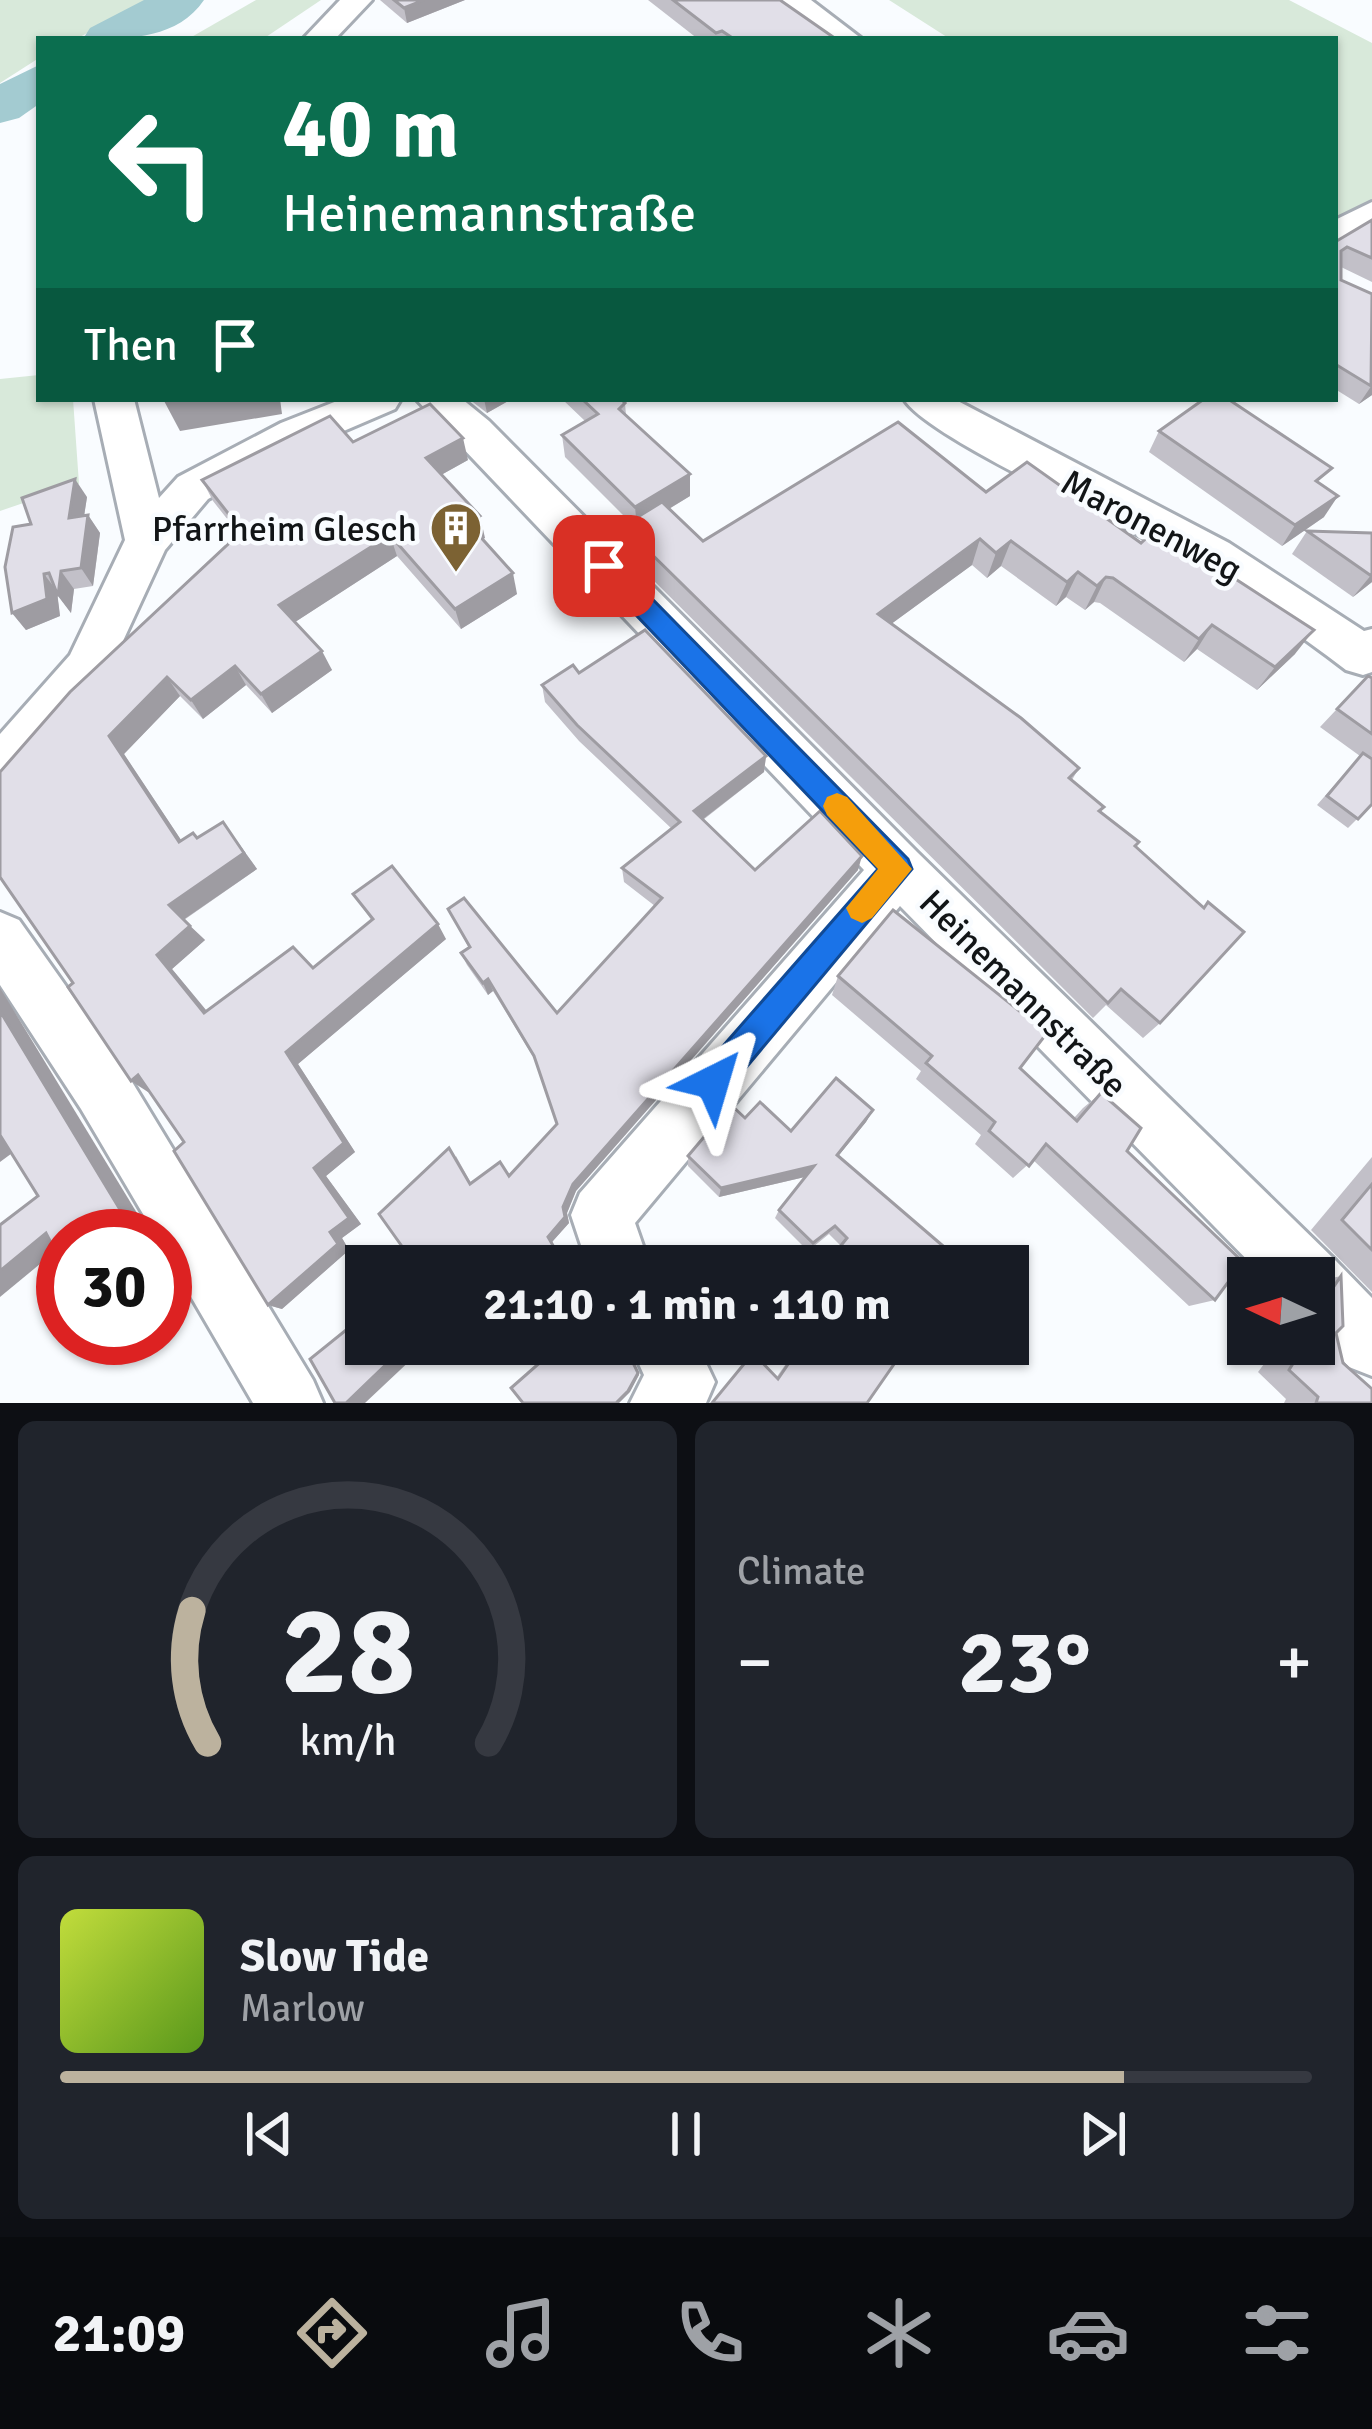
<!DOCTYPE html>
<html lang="en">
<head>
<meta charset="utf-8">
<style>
	:root { --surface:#171b24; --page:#20242c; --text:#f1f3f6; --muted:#9ea1a6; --line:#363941; --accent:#bcb29e }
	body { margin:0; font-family:Signika,sans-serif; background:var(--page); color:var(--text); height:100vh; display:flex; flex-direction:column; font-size:45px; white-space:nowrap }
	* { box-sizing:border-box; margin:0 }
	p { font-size:39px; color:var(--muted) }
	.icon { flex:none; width:66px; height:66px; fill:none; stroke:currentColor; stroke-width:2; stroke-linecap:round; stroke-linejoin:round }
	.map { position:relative; height:1403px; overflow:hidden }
	.side { display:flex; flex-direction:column; gap:18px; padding:18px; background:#0d0f14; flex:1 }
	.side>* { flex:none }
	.hud { position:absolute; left:36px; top:36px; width:1302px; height:366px; border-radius:0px; box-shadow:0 3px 9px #0004; background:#0b6e4f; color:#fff; overflow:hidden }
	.needle { width:78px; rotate:274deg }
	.buttons { position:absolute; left:1227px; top:1257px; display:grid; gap:24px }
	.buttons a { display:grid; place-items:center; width:108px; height:108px; border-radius:0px; background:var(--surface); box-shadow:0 3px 9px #0004; font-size:60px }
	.speed { position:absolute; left:36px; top:1209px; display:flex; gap:24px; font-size:60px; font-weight:700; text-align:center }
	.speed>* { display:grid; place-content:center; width:156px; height:156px; border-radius:50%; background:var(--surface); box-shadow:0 3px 9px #0004; line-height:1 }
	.speed .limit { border:18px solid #d22; background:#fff; color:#111 }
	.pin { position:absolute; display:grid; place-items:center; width:102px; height:102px; color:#fff; margin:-51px; border-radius:24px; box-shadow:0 6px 18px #0006 }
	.me { position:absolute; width:132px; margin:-66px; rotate:40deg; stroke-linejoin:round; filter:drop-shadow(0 0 9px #0008) }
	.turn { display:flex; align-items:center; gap:42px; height:252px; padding:0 48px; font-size:54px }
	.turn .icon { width:156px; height:156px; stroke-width:2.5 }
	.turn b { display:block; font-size:84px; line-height:102px }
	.then { display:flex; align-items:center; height:114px; padding:0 48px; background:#0003; gap:24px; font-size:45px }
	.big { font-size:90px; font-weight:700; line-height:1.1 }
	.side .card { flex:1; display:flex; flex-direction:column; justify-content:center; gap:18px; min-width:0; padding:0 42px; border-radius:18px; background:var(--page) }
	.side .dial { align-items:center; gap:0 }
	.dial svg { height:312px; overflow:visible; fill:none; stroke:var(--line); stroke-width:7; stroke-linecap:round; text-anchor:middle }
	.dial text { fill:var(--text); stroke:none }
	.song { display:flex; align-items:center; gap:36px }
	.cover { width:144px; height:144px; border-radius:18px; background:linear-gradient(135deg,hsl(70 70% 55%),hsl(90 70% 35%)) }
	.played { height:12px; border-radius:6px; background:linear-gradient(90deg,var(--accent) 85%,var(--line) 85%) }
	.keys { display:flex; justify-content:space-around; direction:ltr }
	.heat { display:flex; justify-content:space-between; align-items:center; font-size:66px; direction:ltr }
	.side .tiles { flex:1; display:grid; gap:18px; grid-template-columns:1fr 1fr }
	.card:last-child { grid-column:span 2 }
	.trip { position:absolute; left:345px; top:1245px; width:684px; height:120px; border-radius:0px; background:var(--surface); box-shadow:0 3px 9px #0004; font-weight:700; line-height:120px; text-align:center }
	.tabs { display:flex; height:192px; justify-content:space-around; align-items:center; background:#090b0e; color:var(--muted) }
	.tabs .icon { width:84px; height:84px }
	.tabs .current { color:var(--accent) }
	.tabs b { font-size:54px; color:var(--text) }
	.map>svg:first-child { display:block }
	.green { fill:#d8e9da }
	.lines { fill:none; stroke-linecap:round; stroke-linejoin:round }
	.river { fill:#a3cbd1; fill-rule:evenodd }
	.minor-casing { stroke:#a7adb5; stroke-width:6 }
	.minor { fill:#fff; fill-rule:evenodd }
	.wall { fill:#c2c0c8 }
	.shaded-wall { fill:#9e9ca2 }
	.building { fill:#e1dfe8; stroke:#9e9ca2; stroke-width:3 }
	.route { fill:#1a73e8; stroke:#114b97; stroke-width:3 }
	.slow { fill:#f59e0b }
	.labels { text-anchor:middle; stroke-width:9; stroke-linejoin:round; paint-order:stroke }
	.street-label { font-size:36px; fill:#121517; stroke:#f9fcff }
	.poi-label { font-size:36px; fill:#121517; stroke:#f9fcff; text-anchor:end }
</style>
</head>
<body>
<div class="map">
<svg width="1372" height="1403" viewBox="0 0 1372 1403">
	<rect width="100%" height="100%" fill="#f9fcff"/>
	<g class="green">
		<path d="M0,0H149L76,39H39V58L0,83Z"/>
		<path d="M256,0H321L263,39H188Z"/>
		<path d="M889,0H1289L1372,43V205L1335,229V39H950Z"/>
		<path d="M39,375V399H73L79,484L0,511V379Z"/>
	</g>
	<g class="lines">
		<g class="river">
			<path d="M144,0H204C177,40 126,39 83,39L90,28Z"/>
			<path d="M39,65V104L19,118L0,123V84Z"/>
		</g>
		<g class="minor-casing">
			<g id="minor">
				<path d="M340,0H372L335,39H303Z"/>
				<path d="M776,0H811L862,39H827Z"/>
				<path d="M1372,202V228L1335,246V220Z"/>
				<path d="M94,399H134L159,498L178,477L281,423L342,399H401L395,409L311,445L208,499L165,550L104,682L18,785L0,792V734L70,655L125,540Z"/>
				<path d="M416,399H462L489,421L917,852L1336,1261L1372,1298V1376L1349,1367L1314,1329V1278H1265L900,906L635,1223L650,1266H588L571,1215L580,1193L864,870Z"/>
				<path d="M904,399H954L1229,543L1364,631L1372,629V672L1363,675L1346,670C1289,627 1231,586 1169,551C1119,523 926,437 904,399Z"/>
				<path d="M0,912L19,920L123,1067L313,1380L323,1403H253L165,1252V1236H156L81,1109L0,985Z"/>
				<path d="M630,1344H697L715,1382L706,1403H630L644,1375Z"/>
			</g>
		</g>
		<use href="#minor" class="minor"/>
	</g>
	<g class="wall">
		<path d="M380,0H465L407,23Z"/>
		<path d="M648,0H780L836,39H698Z"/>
		<path d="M1372,220V282L1341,267V280L1372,294V395L1359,404L1335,389V242Z"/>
		<path d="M469,399H512L487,413Z"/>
		<path d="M562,399H621L625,403L626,415L690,496L669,509L703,541L986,492L1295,654L1257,690L1197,649L1184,662L1100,603L1094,602L1085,610L1066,597L1056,606L1001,566L987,578L972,565L891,624L1079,768L1072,780L1104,807L1100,812L1135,846L1160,1023L1143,1038L1106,1005L1093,1018L625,552L623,526L630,522L565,457L562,435L585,421Z"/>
		<path d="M1159,431L1321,484L1324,517L1282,546L1149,452Z"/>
		<path d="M353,442L468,460L441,475L485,538L482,539L517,594L461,629L397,556L295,622L332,670L272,713L246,685L203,719L180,696L124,754L181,840L197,838L223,822L257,869L184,920L205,940L172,969L207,1011L313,968L372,921L353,894L446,939L298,1064L355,1152L326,1176L361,1224L342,1238L349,1250L282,1309L268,1305L184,1142L149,1091L131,1081L73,983L3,770L239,534L213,501L202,480Z"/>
		<path d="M87,497L84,516L88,515L100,533L93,586L74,589L71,613L57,594L60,616L26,630L12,613L31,524Z"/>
		<path d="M1307,531L1372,533V582L1353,597L1292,554Z"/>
		<path d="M579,673L766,756L764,772L703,820L755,870H858L576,1191L567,1213L569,1223L552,1242L510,1266H416L456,1156L471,1183L509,1176L557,1124L537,1063L493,991L488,995L467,965L461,953L469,948L448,909L557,1013L655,906L624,882L622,868L672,829L579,741L545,702L542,685Z"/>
		<path d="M1368,676L1372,678V804L1348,828L1317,805L1360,756L1320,727Z"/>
		<path d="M838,976L1020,1068L1074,1118L1083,1108L1101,1093L1127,1151L1215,1300L1189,1306L1033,1160L1013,1178L975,1144L981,1135L916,1079L921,1071L832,995Z"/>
		<path d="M873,1110L866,1122L838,1156L963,1266H824L841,1246L829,1234L808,1251L775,1218L779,1210L805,1177L719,1197L688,1166V1156L745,1118L791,1131Z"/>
		<path d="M1372,1157V1292L1311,1230Z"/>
		<path d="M1341,1276L1336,1333L1343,1363L1372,1403H1284L1286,1399L1258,1372L1267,1360L1260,1355L1268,1344H1314V1282Z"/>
		<path d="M800,1344H908L867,1403L776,1378Z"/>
	</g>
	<g class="shaded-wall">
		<path d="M424,0H465L407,23L404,8Z"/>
		<path d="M1372,385V395L1359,404Z"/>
		<path d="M163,399H280L282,414L180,431Z"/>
		<path d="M484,399H512L487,413Z"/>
		<path d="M463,438L468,460L432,480L426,458Z"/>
		<path d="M690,474V496L637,528L635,507Z"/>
		<path d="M75,479L87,497L81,536L69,518Z"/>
		<path d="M1338,496L1324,517L1282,546L1295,525Z"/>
		<path d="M88,515L100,533L93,586L81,568Z"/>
		<path d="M480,516L485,538L473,544L468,523Z"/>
		<path d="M390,535L397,556L289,626L279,605Z"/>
		<path d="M980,539L972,565L872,638L878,614Z"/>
		<path d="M1011,541L1001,566L987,578L996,553Z"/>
		<path d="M61,571L74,589L71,613L58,596Z"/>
		<path d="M1078,572L1066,597L1056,606L1067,582Z"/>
		<path d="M513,573L517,594L461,629L455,609Z"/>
		<path d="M44,574L57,591L60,616L26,630L12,613Z"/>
		<path d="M1372,574V582L1353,597Z"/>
		<path d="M1106,577L1094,602L1085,610L1097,586Z"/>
		<path d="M1212,625L1197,649L1184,662L1199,639Z"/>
		<path d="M1314,630L1295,654L1257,690L1275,667Z"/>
		<path d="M322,651L332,670L272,713L261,694Z"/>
		<path d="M235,666L246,685L203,719L191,700Z"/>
		<path d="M167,677L180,696L124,754L193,858L179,842L109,736Z"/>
		<path d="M766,756L764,772L694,826V811Z"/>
		<path d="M223,822L257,869L183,920L169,905Z"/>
		<path d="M862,856L858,870L576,1191L567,1213L569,1223L552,1242L548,1237L573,1184Z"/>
		<path d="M438,924L446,939L298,1064L355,1152L326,1176L361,1224L342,1238L349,1250L282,1309L268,1305L330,1232L286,1052Z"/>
		<path d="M190,926L205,940L172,969L219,1026L204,1013L157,955Z"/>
		<path d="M488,979L493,991L488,995L483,983Z"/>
		<path d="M0,988L151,1236H141L133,1231L0,1011Z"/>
		<path d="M138,1075L155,1086L148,1092L131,1081Z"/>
		<path d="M873,1110L866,1122L831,1165L837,1155Z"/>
		<path d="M0,1135L23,1145L0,1162Z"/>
		<path d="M814,1166L809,1176L719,1197L721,1188Z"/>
		<path d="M46,1233L63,1245L0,1297V1271Z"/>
		<path d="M512,1255L517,1260L510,1266H499Z"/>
		<path d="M165,1261L180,1287L165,1299Z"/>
		<path d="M396,1344H409L416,1355L365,1403H346Z"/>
		<path d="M624,1344H628L626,1346L639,1375L630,1392L619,1403H616Z"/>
	</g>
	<g class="building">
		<path d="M394,0H424L404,8Z"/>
		<path d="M673,0H780L836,39H734L722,31L716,33Z"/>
		<path d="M1372,220V258L1347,247L1341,251V280L1372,294L1371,386L1335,364V242Z"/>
		<path d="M582,399H621L625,403L619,409L690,474L635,507L562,435L598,414Z"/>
		<path d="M1204,399H1228L1332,468L1316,481L1338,496L1295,525L1159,431Z"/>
		<path d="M430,404L463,438L426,458L480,516L468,523L513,573L455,609L390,535L279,605L322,651L261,694L235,666L191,700L167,677L109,736L179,842L193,833L197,838L223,822L244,853L169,905L190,926L157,955L204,1013L293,947L313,968L373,919L353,894L392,866L438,924L286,1052L344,1143L314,1168L349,1218L330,1232L338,1244L268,1305L174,1151L184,1142L138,1075L131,1081L68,987L73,983L0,877V772L70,692L242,531L202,480L330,416L353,442Z"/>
		<path d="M898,422L986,492L1027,462L1141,543L1157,528L1314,630L1275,667L1212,625L1199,639L1113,578L1106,577L1097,586L1078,572L1067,582L1011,541L996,553L980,539L878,614L1021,718L1079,768L1069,778L1104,807L1099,811L1139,842L1135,846L1204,908L1208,902L1244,932L1160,1023L1121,989L1108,1003L623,526L662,502L703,541Z"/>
		<path d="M75,479L69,518L88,515L81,568L61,571L58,596L49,573L44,574L47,599L12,613L5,567L13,527L31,524L22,498Z"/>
		<path d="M1307,531L1372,533V574L1370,575Z"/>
		<path d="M645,630L766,756L694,811L755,870L820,811L862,856L573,1184L563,1207L565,1217L548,1237L565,1266H518L512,1255L499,1266H416L379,1214L449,1148L470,1184L500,1162L509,1176L557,1124L534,1056L488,979L483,983L461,953L470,947L448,909L464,898L557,1013L662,898L622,868L680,822L577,725L542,685L573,665L579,673Z"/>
		<path d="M1368,676L1372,678V734L1337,709Z"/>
		<path d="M1363,753L1372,759V804L1358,819L1327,796Z"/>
		<path d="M893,910L1047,1033L1020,1068L1077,1121L1101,1093L1141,1128L1127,1151L1243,1262L1215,1300L1046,1144L1029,1166L989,1131L995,1122L926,1063L932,1056L838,976Z"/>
		<path d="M0,1011L133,1231L141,1234V1236H63V1266L46,1233L0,1271V1225L38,1196L0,1135Z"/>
		<path d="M836,1078L873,1110L837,1155L964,1264L963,1266H836L830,1259L847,1238L835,1226L813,1243L779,1210L814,1166L721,1188L688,1156L731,1105L745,1118L760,1102L791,1131Z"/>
		<path d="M1372,1184V1250L1342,1220Z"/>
		<path d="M1341,1276L1343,1326L1336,1333L1343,1363L1372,1389V1403H1316L1318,1397L1289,1370L1297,1357L1290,1351L1295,1344H1314V1316Z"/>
		<path d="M366,1314V1344H396L400,1351L346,1403H335L310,1359Z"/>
		<path d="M561,1344H624L638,1373L628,1391L616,1403H523L511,1388Z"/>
		<path d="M802,1344H908L867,1403H712L753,1353L778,1379Z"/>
	</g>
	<path class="route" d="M604,556L613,559L908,859L912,869L724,1094L713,1099L701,1094L696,1082L701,1071L878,869L596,573L592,566Z"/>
	<path class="slow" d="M837,793L847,797L912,869L872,918L862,923L851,918L846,908L878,869L827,815L823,806L827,797Z"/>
	<defs>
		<g id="building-pin" transform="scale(2.7)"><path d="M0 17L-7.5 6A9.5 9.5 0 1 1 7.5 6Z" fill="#7c6233" stroke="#f9fcff"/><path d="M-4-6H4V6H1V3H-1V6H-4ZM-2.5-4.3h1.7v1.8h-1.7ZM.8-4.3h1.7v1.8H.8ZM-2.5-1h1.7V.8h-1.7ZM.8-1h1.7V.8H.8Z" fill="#fff"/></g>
	</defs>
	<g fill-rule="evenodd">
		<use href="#building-pin" x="456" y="528"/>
	</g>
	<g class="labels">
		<g class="street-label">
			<text transform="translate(1152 525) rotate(28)" y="13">Maronenweg</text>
			<text transform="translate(1024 993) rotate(45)" y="13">Heinemannstraße</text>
		</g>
		<g class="poi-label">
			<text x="417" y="541">Pfarrheim Glesch</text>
		</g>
	</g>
</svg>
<div class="buttons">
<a><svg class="needle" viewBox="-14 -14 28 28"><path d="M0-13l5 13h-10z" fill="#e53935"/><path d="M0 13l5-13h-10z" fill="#9ea1a6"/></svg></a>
</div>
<div class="speed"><div class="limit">30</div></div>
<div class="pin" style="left:604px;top:566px;background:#d93025"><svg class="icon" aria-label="arrive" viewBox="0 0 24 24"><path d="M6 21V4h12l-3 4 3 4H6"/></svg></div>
<svg class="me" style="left:713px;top:1082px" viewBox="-20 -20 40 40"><path d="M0-17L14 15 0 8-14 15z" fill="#1a73e8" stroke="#fff" stroke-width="4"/></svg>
<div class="trip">21:10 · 1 min · 110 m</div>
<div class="hud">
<div class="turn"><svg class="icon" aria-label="left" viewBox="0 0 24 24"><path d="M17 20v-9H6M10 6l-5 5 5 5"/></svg><div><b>40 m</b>Heinemannstraße</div></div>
<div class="then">Then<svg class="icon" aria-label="arrive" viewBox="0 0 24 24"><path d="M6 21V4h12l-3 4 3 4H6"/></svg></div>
</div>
</div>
<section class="side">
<div class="tiles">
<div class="card dial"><svg viewBox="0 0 100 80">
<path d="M14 69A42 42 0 1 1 86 69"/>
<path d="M14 69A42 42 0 0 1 10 35" stroke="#bcb29e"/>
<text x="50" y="56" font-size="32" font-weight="700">28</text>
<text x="50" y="72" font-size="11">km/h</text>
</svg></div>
<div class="card"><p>Climate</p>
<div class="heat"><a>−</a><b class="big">23°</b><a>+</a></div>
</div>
<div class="card">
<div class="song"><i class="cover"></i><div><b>Slow Tide</b><p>Marlow</p></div></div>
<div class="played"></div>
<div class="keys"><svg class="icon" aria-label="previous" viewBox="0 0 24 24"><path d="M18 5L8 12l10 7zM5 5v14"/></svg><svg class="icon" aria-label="pause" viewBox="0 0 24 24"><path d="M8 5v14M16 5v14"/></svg><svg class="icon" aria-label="next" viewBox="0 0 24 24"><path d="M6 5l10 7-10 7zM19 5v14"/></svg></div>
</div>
</div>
</section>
<nav class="tabs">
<b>21:09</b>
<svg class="icon current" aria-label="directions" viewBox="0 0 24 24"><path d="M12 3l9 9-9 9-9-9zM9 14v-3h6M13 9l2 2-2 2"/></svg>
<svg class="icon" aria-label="music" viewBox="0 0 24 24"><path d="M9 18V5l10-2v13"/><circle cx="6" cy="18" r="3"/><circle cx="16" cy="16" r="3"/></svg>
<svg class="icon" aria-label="phone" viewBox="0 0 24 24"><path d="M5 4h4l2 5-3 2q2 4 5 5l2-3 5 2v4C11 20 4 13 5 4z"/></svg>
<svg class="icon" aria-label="climate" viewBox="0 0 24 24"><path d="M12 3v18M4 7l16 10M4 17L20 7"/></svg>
<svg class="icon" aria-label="car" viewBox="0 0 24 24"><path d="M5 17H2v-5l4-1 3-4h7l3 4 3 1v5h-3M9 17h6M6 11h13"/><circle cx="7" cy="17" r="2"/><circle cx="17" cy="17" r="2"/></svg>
<svg class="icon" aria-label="filters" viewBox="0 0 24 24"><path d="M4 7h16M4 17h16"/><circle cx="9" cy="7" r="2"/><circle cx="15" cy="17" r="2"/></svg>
</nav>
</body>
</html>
